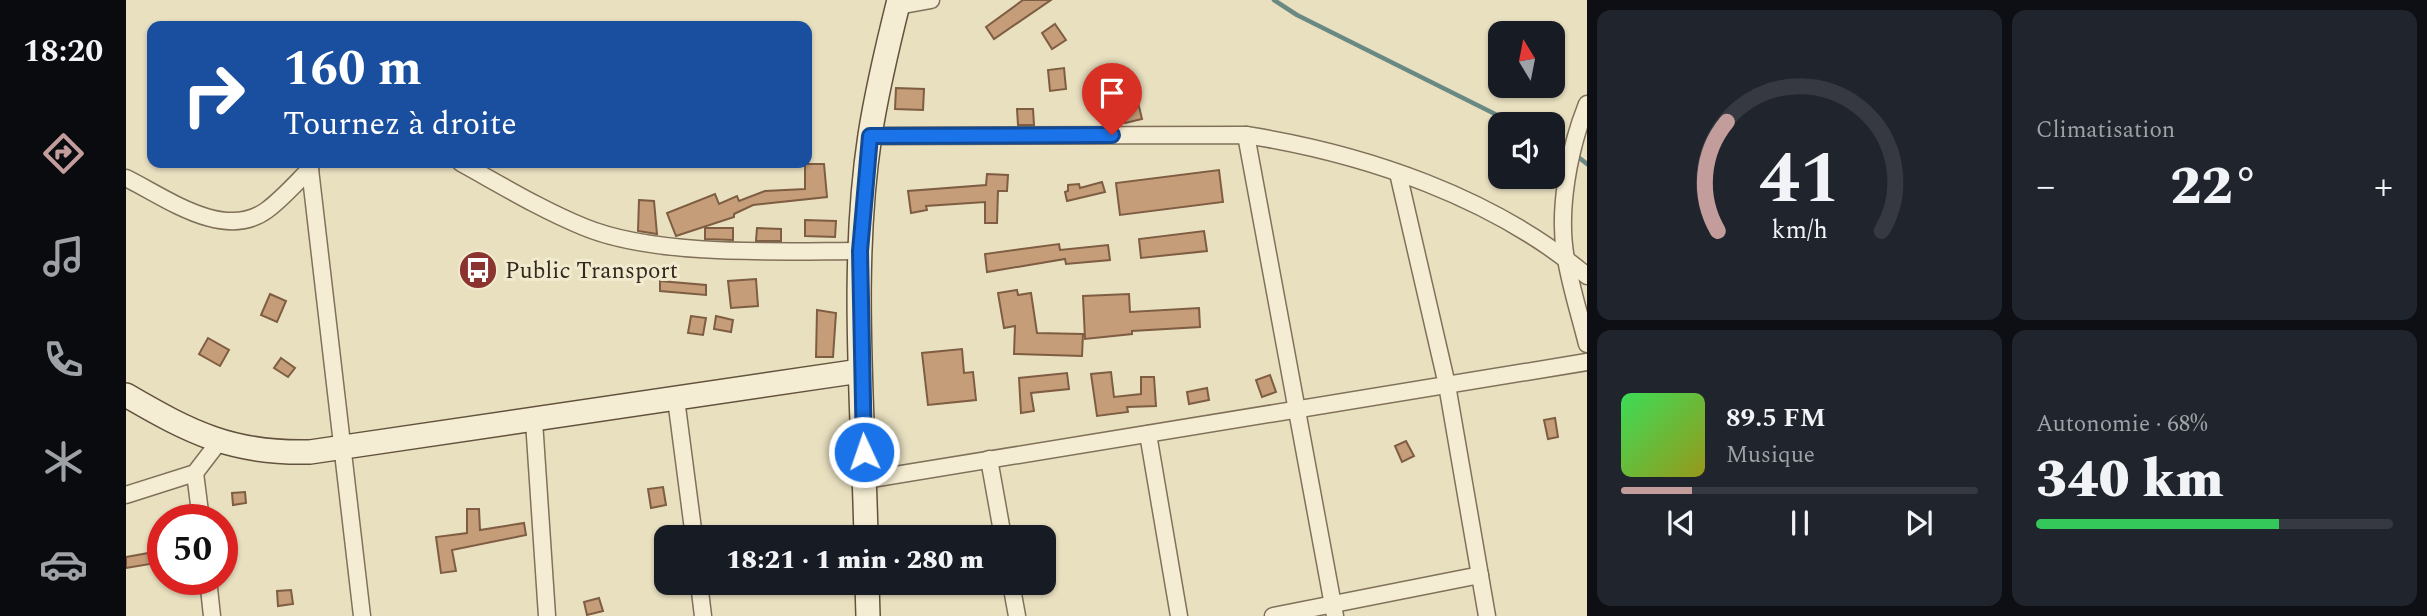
<!DOCTYPE html>
<html lang="fr">
<head>
<meta charset="utf-8">
<style>
	:root { --surface:#171b24; --page:#20242c; --text:#f1f3f6; --muted:#9ea1a6; --line:#363941; --accent:#c39d9c }
	body { margin:0; font-family:Spectral,serif; background:var(--page); color:var(--text); height:100vh; display:flex; flex-direction:column; font-size:26px; white-space:nowrap }
	* { box-sizing:border-box; margin:0 }
	p { font-size:23px; color:var(--muted) }
	.icon { flex:none; width:38px; height:38px; fill:none; stroke:currentColor; stroke-width:2; stroke-linecap:round; stroke-linejoin:round }
	.map { position:relative; flex:1; overflow:hidden }
	.sheet { display:flex; flex-direction:column; gap:10px; padding:10px; background:#0d0f14; width:840px }
	.sheet>* { flex:none }
	.top-card { position:absolute; left:21px; top:21px; width:665px; height:147px; border-radius:14px; box-shadow:0 2px 5px #0004; background:#1a4fa0; color:#fff; overflow:hidden }
	.needle { width:46px; rotate:350deg }
	.buttons { position:absolute; left:1362px; top:21px; display:grid; gap:14px }
	.buttons a { display:grid; place-items:center; width:77px; height:77px; border-radius:14px; background:var(--surface); box-shadow:0 2px 5px #0004; font-size:35px }
	.speed { position:absolute; left:21px; top:504px; display:flex; gap:14px; font-size:35px; font-weight:700; text-align:center }
	.speed>* { display:grid; place-content:center; width:91px; height:91px; border-radius:50%; background:var(--surface); box-shadow:0 2px 5px #0004; line-height:1 }
	.speed .limit { border:10px solid #d22; background:#fff; color:#111 }
	.pin { position:absolute; display:grid; place-items:center; width:60px; height:60px; color:#fff; margin:-72px -30px; border-radius:50% 50% 50% 0; rotate:-45deg; box-shadow:0 0 7px #0007 }
	.pin .icon { rotate:45deg }
	.me { position:absolute; width:77px; margin:-38px; rotate:357deg; stroke-linejoin:round; filter:drop-shadow(0 0 5px #0008) }
	.turn { display:flex; align-items:center; gap:24px; height:147px; padding:0 21px; font-size:32px }
	.turn .icon { width:91px; height:91px; stroke-width:2.5 }
	.turn b { display:block; font-size:49px; line-height:60px }
	.big { font-size:52px; font-weight:800; line-height:1.1 }
	.sheet .widget { flex:1; display:flex; flex-direction:column; justify-content:center; gap:10px; min-width:0; padding:0 24px; border-radius:14px; background:var(--page) }
	.sheet .dial { align-items:center; gap:0 }
	.dial svg { height:182px; overflow:visible; fill:none; stroke:var(--line); stroke-width:7; stroke-linecap:round; text-anchor:middle }
	.dial text { fill:var(--text); stroke:none }
	.song { display:flex; align-items:center; gap:21px }
	.cover { width:84px; height:84px; border-radius:10px; background:linear-gradient(135deg,hsl(130 70% 55%),hsl(60 70% 35%)) }
	.played { height:7px; border-radius:4px; background:linear-gradient(90deg,var(--accent) 20%,var(--line) 20%) }
	.keys { display:flex; justify-content:space-around; direction:ltr }
	.heat { display:flex; justify-content:space-between; align-items:center; font-size:38px; direction:ltr }
	.charge { height:10px; border-radius:5px; background:linear-gradient(90deg,#34c759 68%,var(--line) 0) }
	.sheet .tiles { flex:1; display:grid; gap:10px; grid-template-columns:repeat(2,1fr) }
	.trip { position:absolute; left:528px; top:525px; width:402px; height:70px; border-radius:14px; background:var(--surface); box-shadow:0 2px 5px #0004; font-weight:800; line-height:70px; text-align:center }
	main { display:flex; flex:1; min-height:0 }
	.tab-bar { display:flex; flex-direction:column; width:126px; justify-content:space-around; align-items:center; background:#090b0e; color:var(--muted) }
	.tab-bar .icon { width:49px; height:49px }
	.tab-bar .on { color:var(--accent) }
	.tab-bar b { font-size:32px; color:var(--text) }
	.map>svg:first-child { display:block }
	.lines { fill:none; stroke-linecap:round; stroke-linejoin:round }
	.stream { stroke:#6b8983; stroke-width:4.5 }
	.building { fill:#c59d79; stroke:#7e5d42; stroke-width:2 }
	.minor-casing { stroke:#81715a; stroke-width:19 }
	.secondary-casing { stroke:#63523d; stroke-width:26 }
	.minor { stroke:#f5edd3; stroke-width:16 }
	.secondary { stroke:#f5edd3; stroke-width:23 }
	.route-casing { stroke:#114b97; stroke-width:18 }
	.route { stroke:#1a73e8; stroke-width:12 }
	.labels { text-anchor:middle; stroke-width:6; stroke-linejoin:round; paint-order:stroke }
	.poi-label { font-size:23px; fill:#32281d; stroke:#f2eacf; text-anchor:start }
</style>
</head>
<body>
<main>
<nav class="tab-bar">
<b>18:20</b>
<svg class="icon on" aria-label="directions" viewBox="0 0 24 24"><path d="M12 3l9 9-9 9-9-9zM9 14v-3h6M13 9l2 2-2 2"/></svg>
<svg class="icon" aria-label="music" viewBox="0 0 24 24"><path d="M9 18V5l10-2v13"/><circle cx="6" cy="18" r="3"/><circle cx="16" cy="16" r="3"/></svg>
<svg class="icon" aria-label="phone" viewBox="0 0 24 24"><path d="M5 4h4l2 5-3 2q2 4 5 5l2-3 5 2v4C11 20 4 13 5 4z"/></svg>
<svg class="icon" aria-label="climate" viewBox="0 0 24 24"><path d="M12 3v18M4 7l16 10M4 17L20 7"/></svg>
<svg class="icon" aria-label="car" viewBox="0 0 24 24"><path d="M5 17H2v-5l4-1 3-4h7l3 4 3 1v5h-3M9 17h6M6 11h13"/><circle cx="7" cy="17" r="2"/><circle cx="17" cy="17" r="2"/></svg>
</nav>
<div class="map">
<svg width="1461" height="616" viewBox="0 0 1461 616">
	<rect width="100%" height="100%" fill="#e9e0c0"/>
	<g class="lines">
		<g class="stream">
			<path d="M1148,0L1171,15L1389,124"/>
			<path d="M1426,143L1443,152"/>
			<path d="M1451,156L1461,164"/>
		</g>
	</g>
	<g class="building">
		<path d="M897,0H925L868,39L860,27Z"/>
		<path d="M929,24L940,40L926,49L916,33Z"/>
		<path d="M938,68L940,89L924,91L922,70Z"/>
		<path d="M770,88L798,89L797,110L769,109Z"/>
		<path d="M1009,90L1016,119L999,123L992,94Z"/>
		<path d="M891,109H907L908,125H892Z"/>
		<path d="M679,164H698L701,197L627,205L608,214V217L550,236L541,213L589,194L593,204L611,196L613,201L639,191L679,189Z"/>
		<path d="M1093,170L1097,202L994,215L990,183Z"/>
		<path d="M861,174L882,175L881,191H872L871,223H859V202L800,206L801,210L785,213L782,191L860,185Z"/>
		<path d="M976,182L979,192L941,201L939,192L942,191V185L953,184L954,188Z"/>
		<path d="M513,200L528,201L531,234L512,231Z"/>
		<path d="M679,220L710,221L709,237L679,236Z"/>
		<path d="M579,228H607V240L579,239Z"/>
		<path d="M631,228L655,229V241H630Z"/>
		<path d="M1078,231L1081,251L1015,258L1013,239Z"/>
		<path d="M933,244L934,250L982,245L984,260L940,264L939,259L861,272L859,254Z"/>
		<path d="M630,279L632,306L605,308L602,281Z"/>
		<path d="M534,281L580,285V295L534,291Z"/>
		<path d="M891,290L892,295L905,293L911,333L957,334L956,356L888,354L889,326L878,328L872,293Z"/>
		<path d="M144,294L160,301L151,322L135,315Z"/>
		<path d="M1003,294L1004,312L1073,308L1074,327L1006,331V334L959,339L957,296Z"/>
		<path d="M691,310L710,313L707,357H690Z"/>
		<path d="M565,316L580,318L577,335L562,333Z"/>
		<path d="M590,316L607,320L605,332L588,329Z"/>
		<path d="M82,338L103,350L94,366L73,354Z"/>
		<path d="M836,349L838,373L847,372L850,400L802,405L796,353Z"/>
		<path d="M155,358L169,368L162,377L148,368Z"/>
		<path d="M985,372L988,397L1015,394V377H1028L1030,406L1001,407L1002,412L971,416L965,374Z"/>
		<path d="M941,373L943,389L905,393L908,411L895,413L893,378Z"/>
		<path d="M1144,375L1150,392L1136,397L1130,380Z"/>
		<path d="M1081,388L1083,400L1063,404L1061,392Z"/>
		<path d="M1429,418L1432,437L1422,439L1418,420Z"/>
		<path d="M1280,441L1288,456L1276,462L1269,446Z"/>
		<path d="M537,487L540,505L525,508L522,489Z"/>
		<path d="M119,492L120,503L107,505L106,493Z"/>
		<path d="M341,509H353L354,530L398,523L400,535L326,550L330,571L315,573L310,537L341,533Z"/>
		<path d="M28,552L30,563L0,568V557Z"/>
		<path d="M165,590L167,604L152,606L151,591Z"/>
		<path d="M473,598L477,611L461,615L458,602Z"/>
	</g>
	<g class="lines">
		<g class="minor-casing">
			<g id="minor">
				<path d="M772,6L805,0"/>
				<path d="M1461,104C1443,149 1431,211 1440,259C1445,288 1454,316 1461,344"/>
				<path d="M1120,135L1209,616"/>
				<path d="M744,136L1120,135C1240,154 1367,197 1461,276"/>
				<path d="M335,163C375,185 416,210 458,227C530,257 656,251 734,251"/>
				<path d="M184,169L236,616"/>
				<path d="M1272,173L1321,385L1361,616"/>
				<path d="M0,178C39,197 98,242 141,210C156,199 170,183 184,169L185,164"/>
				<path d="M550,399L568,537"/>
				<path d="M408,421L421,616"/>
				<path d="M1022,434L1053,616"/>
				<path d="M863,459L877,537"/>
				<path d="M69,473L75,520"/>
				<path d="M739,480L1461,362"/>
				<path d="M0,495L69,473L92,443"/>
				<path d="M82,579L86,616"/>
				<path d="M573,583L577,616"/>
				<path d="M885,583L891,616"/>
				<path d="M1147,616L1354,575"/>
			</g>
		</g>
		<g class="secondary-casing">
			<g id="secondary">
				<path d="M0,395C65,433 107,454 184,452L734,371"/>
				<path d="M740,537C737,404 724,267 744,135C751,90 762,44 773,0"/>
				<path d="M741,583L742,616"/>
			</g>
		</g>
		<use href="#minor" class="minor"/>
		<use href="#secondary" class="secondary"/>
	</g>
	<g class="lines">
		<g class="route-casing">
			<path id="route" d="M738,452L734,251L744,136L986,135"/>
		</g>
		<use href="#route" class="route"/>
	</g>
	<defs>
		<g id="bus-disc" transform="scale(2.0125)"><circle r="9.5" fill="#8b342f" stroke="#f2eacf"/><path d="M-5-6H5V4H4V6H2V4H-2V6H-4V4H-5ZM-3.5-4V0h7V-4ZM-3.5 1.2v1.5H-2V1.2ZM2 1.2v1.5H3.5V1.2Z" fill="#fff"/></g>
	</defs>
	<g fill-rule="evenodd">
		<use href="#bus-disc" x="352" y="270"/>
	</g>
	<g class="labels">
		<g class="poi-label">
			<text x="379" y="278">Public Transport</text>
		</g>
	</g>
</svg>
<div class="buttons">
<a><svg class="needle" viewBox="-14 -14 28 28"><path d="M0-13l5 13h-10z" fill="#e53935"/><path d="M0 13l5-13h-10z" fill="#9ea1a6"/></svg></a>
<a><svg class="icon" aria-label="sound" viewBox="0 0 24 24"><path d="M4 9h4l5-4v14l-5-4H4zM17 9q2 3 0 6"/></svg></a>
</div>
<div class="speed"><div class="limit">50</div></div>
<div class="pin" style="left:986px;top:135px;background:#d93025"><svg class="icon" aria-label="arrive" viewBox="0 0 24 24"><path d="M6 21V4h12l-3 4 3 4H6"/></svg></div>
<svg class="me" style="left:738px;top:452px" viewBox="-20 -20 40 40"><circle r="17" fill="#1a73e8" stroke="#fff" stroke-width="3"/><path d="M0-11L8 9 0 5-8 9z" fill="#fff"/></svg>
<div class="trip">18:21 · 1 min · 280 m</div>
<div class="top-card">
<div class="turn"><svg class="icon" aria-label="right" viewBox="0 0 24 24"><path d="M7 20v-9h11M14 6l5 5-5 5"/></svg><div><b>160 m</b>Tournez à droite</div></div>
</div>
</div>
<section class="sheet">
<div class="tiles">
<div class="widget dial"><svg viewBox="0 0 100 80">
<path d="M14 69A42 42 0 1 1 86 69"/>
<path d="M14 69A42 42 0 0 1 18 21" stroke="#c39d9c"/>
<text x="50" y="56" font-size="32" font-weight="700">41</text>
<text x="50" y="72" font-size="11">km/h</text>
</svg></div>
<div class="widget"><p>Climatisation</p>
<div class="heat"><a>−</a><b class="big">22°</b><a>+</a></div>
</div>
<div class="widget">
<div class="song"><i class="cover"></i><div><b>89.5 FM</b><p>Musique</p></div></div>
<div class="played"></div>
<div class="keys"><svg class="icon" aria-label="previous" viewBox="0 0 24 24"><path d="M18 5L8 12l10 7zM5 5v14"/></svg><svg class="icon" aria-label="pause" viewBox="0 0 24 24"><path d="M8 5v14M16 5v14"/></svg><svg class="icon" aria-label="next" viewBox="0 0 24 24"><path d="M6 5l10 7-10 7zM19 5v14"/></svg></div>
</div>
<div class="widget"><p>Autonomie · 68%</p><b class="big">340 km</b><div class="charge"></div></div>
</div>
</section>
</main>
</body>
</html>
